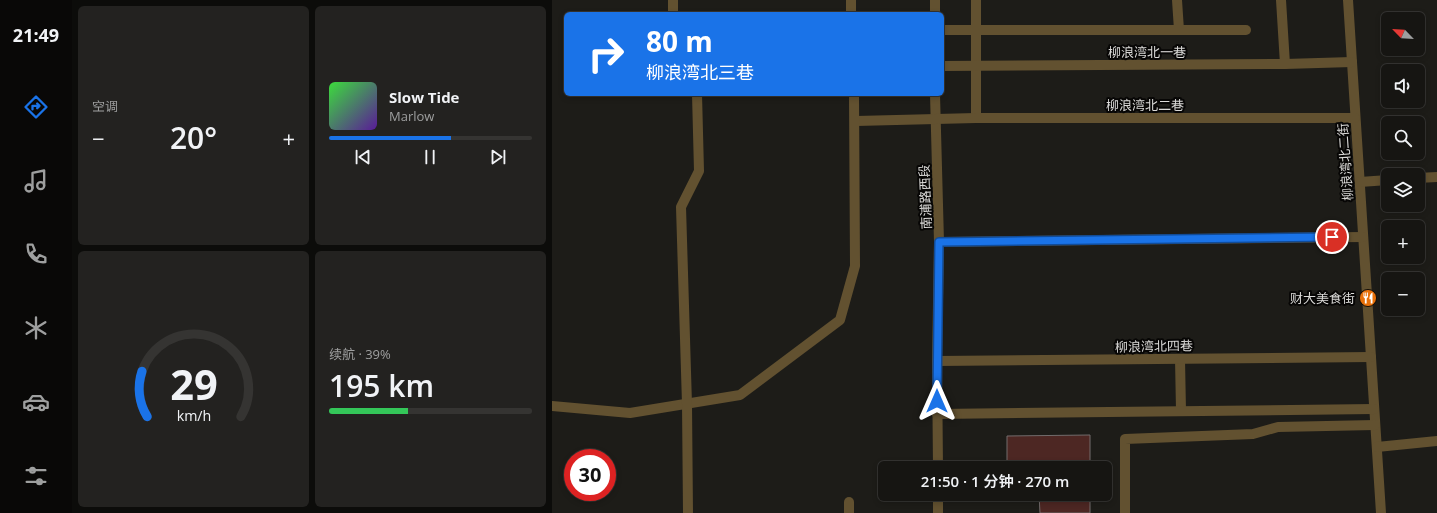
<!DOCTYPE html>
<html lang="zh">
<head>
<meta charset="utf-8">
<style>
	:root { --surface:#161512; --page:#232220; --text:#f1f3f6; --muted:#9e9f9f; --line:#353432; --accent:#1a73e8 }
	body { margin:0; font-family:"Open Sans","Noto Sans SC",sans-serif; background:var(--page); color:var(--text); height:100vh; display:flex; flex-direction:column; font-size:15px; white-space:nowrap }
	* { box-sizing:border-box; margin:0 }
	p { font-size:13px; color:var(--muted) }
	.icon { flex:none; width:22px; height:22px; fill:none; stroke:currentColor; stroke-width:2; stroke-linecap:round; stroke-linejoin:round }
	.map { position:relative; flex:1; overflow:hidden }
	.details { display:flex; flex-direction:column; gap:6px; padding:6px; background:#0c0c0a; width:480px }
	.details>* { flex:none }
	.banner { position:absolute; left:12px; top:12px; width:380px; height:84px; border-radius:6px; box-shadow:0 2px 6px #0003,0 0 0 1px var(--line); background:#1a73e8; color:#fff; overflow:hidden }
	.needle { width:26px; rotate:295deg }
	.fabs { position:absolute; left:829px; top:12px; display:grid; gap:8px }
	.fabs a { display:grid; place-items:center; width:44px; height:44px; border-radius:6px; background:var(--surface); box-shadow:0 2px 6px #0003,0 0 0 1px var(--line); font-size:20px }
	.speed { position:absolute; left:12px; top:449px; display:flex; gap:8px; font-size:20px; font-weight:700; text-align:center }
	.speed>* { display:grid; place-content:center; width:52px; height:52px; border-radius:50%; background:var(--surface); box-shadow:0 2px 6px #0003,0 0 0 1px var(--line); line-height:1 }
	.speed .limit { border:6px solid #d22; background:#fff; color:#111 }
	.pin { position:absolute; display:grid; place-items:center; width:34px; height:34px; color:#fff; margin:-17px; border:2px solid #fff; border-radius:50%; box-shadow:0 1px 4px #0007 }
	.me { position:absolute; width:44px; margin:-22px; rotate:0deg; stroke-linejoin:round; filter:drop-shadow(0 0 3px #0008) }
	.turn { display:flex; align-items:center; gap:14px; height:84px; padding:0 16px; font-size:18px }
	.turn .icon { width:52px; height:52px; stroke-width:2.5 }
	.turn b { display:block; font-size:28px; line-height:34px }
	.big { font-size:30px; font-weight:600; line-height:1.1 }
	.details .tile { flex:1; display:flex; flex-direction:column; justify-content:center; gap:6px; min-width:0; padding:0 14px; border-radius:6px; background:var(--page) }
	.details .dial { align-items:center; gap:0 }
	.dial svg { height:104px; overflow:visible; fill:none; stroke:var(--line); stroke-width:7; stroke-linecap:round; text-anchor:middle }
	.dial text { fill:var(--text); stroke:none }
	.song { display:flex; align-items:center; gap:12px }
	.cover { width:48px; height:48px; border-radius:6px; background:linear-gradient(135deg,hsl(120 70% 55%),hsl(270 70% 35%)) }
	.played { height:4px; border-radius:2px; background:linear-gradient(90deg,var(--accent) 60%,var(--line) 60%) }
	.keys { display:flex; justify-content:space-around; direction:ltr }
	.heat { display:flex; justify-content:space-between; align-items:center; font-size:22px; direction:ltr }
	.charge { height:6px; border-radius:3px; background:linear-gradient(90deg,#34c759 39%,var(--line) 0) }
	.details .tiles { flex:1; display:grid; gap:6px; grid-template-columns:repeat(2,1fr) }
	.trip { position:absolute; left:326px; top:461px; width:234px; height:40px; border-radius:6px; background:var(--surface); box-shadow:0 2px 6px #0003,0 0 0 1px var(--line); font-weight:600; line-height:40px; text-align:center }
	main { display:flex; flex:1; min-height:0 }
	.dock { display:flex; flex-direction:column; width:72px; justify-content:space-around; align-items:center; background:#090807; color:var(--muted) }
	.dock .icon { width:28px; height:28px }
	.dock .on { color:var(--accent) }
	.dock b { font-size:18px; color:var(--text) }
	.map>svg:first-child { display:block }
	.building { fill:#4d2723; stroke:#726c6c }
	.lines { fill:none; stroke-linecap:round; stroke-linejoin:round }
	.minor { stroke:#625130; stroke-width:10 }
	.route-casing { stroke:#114b97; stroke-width:10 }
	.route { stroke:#1a73e8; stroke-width:7 }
	.labels { text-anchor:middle; stroke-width:4; stroke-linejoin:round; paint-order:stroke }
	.street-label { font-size:13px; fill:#dbdad8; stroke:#070605 }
	.poi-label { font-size:13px; fill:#dbdad8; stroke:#070605; text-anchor:end }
</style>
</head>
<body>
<main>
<nav class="dock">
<b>21:49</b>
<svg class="icon on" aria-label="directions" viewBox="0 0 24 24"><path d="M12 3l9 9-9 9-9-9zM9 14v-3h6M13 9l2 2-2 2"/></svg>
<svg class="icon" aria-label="music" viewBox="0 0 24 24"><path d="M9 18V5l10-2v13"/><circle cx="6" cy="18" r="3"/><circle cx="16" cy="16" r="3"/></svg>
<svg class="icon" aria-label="phone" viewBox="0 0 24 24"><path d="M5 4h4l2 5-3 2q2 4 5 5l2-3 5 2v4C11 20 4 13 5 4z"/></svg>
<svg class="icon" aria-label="climate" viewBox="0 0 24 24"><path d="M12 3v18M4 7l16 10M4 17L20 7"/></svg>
<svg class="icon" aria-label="car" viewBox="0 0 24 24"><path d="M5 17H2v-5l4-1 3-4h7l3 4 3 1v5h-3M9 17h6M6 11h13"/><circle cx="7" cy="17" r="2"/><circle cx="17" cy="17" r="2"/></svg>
<svg class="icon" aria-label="filters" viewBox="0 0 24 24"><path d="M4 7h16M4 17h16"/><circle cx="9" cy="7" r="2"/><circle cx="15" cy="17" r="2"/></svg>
</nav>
<section class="details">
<div class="tiles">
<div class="tile"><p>空调</p>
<div class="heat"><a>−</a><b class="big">20°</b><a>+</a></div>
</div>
<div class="tile">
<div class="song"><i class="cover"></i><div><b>Slow Tide</b><p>Marlow</p></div></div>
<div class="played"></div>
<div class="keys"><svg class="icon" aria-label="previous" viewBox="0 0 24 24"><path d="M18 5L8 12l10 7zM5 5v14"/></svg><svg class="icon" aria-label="pause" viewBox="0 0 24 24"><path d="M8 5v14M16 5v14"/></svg><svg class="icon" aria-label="next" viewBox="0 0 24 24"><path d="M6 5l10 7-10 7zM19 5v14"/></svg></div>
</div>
<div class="tile dial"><svg viewBox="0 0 100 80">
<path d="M14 69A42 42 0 1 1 86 69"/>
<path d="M14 69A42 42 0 0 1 10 34" stroke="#1a73e8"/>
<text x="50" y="56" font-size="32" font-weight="700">29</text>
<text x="50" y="72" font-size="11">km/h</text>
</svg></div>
<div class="tile"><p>续航 · 39%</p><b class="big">195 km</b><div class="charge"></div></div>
</div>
</section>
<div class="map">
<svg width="885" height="513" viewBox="0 0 885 513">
	<rect width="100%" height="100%" fill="#1d1c18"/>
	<g class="building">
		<path d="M538,435V468H455V436Z"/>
		<path d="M487,494H538V513H488Z"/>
	</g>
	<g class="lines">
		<g class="minor">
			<path d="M121,0V14"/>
			<path d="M299,0V14"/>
			<path d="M383,0V14"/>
			<path d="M424,0V118"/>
			<path d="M625,0L627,30"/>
			<path d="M729,0L733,64"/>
			<path d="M796,0L829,513"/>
			<path d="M390,30H694"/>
			<path d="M390,66L733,64L800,62"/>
			<path d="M383,94L387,242L385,361L386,468"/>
			<path d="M304,121L424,118H803"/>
			<path d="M866,178L885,177"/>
			<path d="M808,182L836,180"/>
			<path d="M387,242L811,237"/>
			<path d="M628,359L629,411"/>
			<path d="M385,361L819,357"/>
			<path d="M0,406L78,413L188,395L288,320L303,266L302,94"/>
			<path d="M385,414L822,409"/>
			<path d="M825,447L885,441"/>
			<path d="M386,494V513"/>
			<path d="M136,513L135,404L129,207L147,171L145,94"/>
			<path d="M297,513V502"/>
			<path d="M573,513V439L701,434L726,427L823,425"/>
		</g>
	</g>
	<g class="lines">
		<g class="route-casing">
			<path id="route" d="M385,401L387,242L780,237"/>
		</g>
		<use href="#route" class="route"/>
	</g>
	<defs>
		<g id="restaurant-disc" transform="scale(0.9)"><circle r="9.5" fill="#e8710a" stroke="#070605"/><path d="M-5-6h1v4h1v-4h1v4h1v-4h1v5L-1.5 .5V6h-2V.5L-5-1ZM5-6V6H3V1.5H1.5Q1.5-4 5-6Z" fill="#fff"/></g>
	</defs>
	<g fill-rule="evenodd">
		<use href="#restaurant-disc" x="816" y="298"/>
	</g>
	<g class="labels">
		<g class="street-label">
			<text x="595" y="57">柳浪湾北一巷</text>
			<text x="593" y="110">柳浪湾北二巷</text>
			<text transform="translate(793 162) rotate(-94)" y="5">柳浪湾北二街</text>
			<text transform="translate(373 197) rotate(-92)" y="5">南浦路西段</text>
			<text transform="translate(602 346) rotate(-1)" y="5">柳浪湾北四巷</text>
		</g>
		<g class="poi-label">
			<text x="803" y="303">财大美食街</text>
		</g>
	</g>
</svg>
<div class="fabs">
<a><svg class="needle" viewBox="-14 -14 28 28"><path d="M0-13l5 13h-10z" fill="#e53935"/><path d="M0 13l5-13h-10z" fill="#9e9f9f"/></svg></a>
<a><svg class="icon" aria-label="sound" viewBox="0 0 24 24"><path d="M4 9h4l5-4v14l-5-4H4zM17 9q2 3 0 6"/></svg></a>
<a><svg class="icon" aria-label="search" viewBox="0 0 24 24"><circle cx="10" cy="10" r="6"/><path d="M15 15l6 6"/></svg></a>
<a><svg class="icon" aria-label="layers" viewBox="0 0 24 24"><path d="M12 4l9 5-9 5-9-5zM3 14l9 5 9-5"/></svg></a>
<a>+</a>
<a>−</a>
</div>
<div class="speed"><div class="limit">30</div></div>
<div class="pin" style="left:780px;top:237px;background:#d93025"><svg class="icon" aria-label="arrive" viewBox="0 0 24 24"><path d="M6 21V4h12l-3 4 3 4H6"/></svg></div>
<svg class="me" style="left:385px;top:401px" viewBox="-20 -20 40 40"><path d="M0-17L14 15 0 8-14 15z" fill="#1a73e8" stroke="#fff" stroke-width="4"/></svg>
<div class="trip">21:50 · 1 分钟 · 270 m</div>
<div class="banner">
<div class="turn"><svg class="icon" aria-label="right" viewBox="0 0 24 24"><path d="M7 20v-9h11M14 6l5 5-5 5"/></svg><div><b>80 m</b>柳浪湾北三巷</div></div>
</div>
</div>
</main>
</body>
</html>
